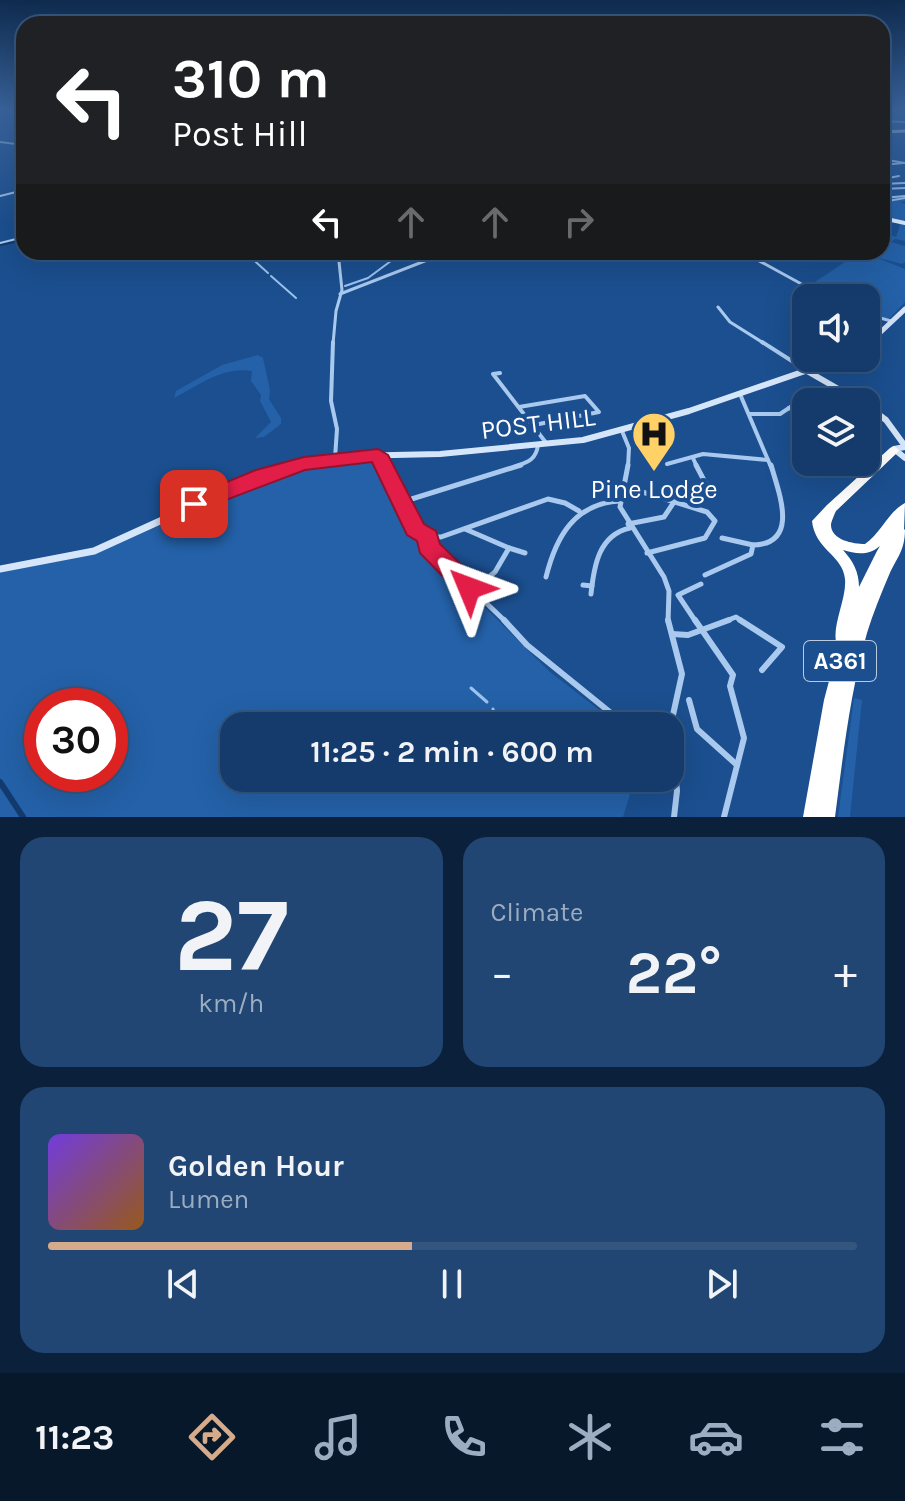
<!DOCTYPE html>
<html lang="en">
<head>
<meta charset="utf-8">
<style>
	:root { --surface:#143b6b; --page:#214673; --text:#f1f3f6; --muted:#9dadc1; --line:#33557e; --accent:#d6ab8b }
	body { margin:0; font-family:Karla,sans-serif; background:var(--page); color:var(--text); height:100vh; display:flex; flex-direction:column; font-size:30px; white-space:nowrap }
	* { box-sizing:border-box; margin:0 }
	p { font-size:26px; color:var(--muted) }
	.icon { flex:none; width:44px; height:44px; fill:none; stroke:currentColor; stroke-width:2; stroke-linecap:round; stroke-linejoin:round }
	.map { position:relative; height:817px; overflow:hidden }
	.side { display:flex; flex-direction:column; gap:20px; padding:20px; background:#0b203b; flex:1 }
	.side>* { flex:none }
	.top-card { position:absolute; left:16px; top:16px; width:874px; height:244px; border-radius:24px; box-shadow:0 8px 32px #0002,0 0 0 2px var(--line); background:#202124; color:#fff; overflow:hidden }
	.controls { position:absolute; left:792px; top:284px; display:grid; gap:16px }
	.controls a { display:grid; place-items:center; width:88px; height:88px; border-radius:16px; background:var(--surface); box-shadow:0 8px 32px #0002,0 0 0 2px var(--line); font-size:40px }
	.speed { position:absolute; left:24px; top:688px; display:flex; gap:16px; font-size:40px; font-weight:700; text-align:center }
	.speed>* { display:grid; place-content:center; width:104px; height:104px; border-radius:50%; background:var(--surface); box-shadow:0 8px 32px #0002,0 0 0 2px var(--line); line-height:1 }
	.speed .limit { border:12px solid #d22; background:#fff; color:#111 }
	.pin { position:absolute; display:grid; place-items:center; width:68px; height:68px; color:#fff; margin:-34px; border-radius:16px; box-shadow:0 4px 12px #0006 }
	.me { position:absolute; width:88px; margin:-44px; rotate:314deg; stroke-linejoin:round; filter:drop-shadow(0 0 6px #0008) }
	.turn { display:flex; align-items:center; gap:28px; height:168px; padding:0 24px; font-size:36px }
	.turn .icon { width:104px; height:104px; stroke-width:2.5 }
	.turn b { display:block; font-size:56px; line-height:68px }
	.lanes { display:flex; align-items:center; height:76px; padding:0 24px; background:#0003; justify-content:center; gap:40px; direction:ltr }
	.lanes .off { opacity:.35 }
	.big { font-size:60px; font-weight:700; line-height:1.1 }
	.side .card { flex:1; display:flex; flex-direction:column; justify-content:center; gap:12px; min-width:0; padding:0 28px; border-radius:24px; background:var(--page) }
	.side .dial { align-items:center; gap:0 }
	.dial b { font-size:104px; line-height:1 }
	.song { display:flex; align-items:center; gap:24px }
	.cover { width:96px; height:96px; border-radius:12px; background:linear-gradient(135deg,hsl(260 70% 55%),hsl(30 70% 35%)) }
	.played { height:8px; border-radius:4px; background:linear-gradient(90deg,var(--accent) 45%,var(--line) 45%) }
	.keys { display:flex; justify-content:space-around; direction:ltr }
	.heat { display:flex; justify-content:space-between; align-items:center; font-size:44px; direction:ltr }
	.side .tiles { flex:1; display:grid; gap:20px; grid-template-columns:1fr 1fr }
	.card:last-child { grid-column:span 2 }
	.trip { position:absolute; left:220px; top:712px; width:464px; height:80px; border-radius:24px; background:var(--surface); box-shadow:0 8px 32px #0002,0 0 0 2px var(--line); font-weight:700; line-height:80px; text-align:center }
	.menu { display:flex; height:128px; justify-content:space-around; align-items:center; background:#08182b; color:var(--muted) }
	.menu .icon { width:56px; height:56px }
	.menu .selected { color:var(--accent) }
	.menu b { font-size:36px; color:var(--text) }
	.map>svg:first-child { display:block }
	.green { fill:#2461a8; fill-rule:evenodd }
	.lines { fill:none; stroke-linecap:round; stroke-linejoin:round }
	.stream-far1 { stroke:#9cc4f0; stroke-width:2 }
	.stream { stroke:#9cc4f0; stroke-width:3 }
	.canal-far1 { stroke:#123a6d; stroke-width:2 }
	.canal { stroke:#123a6d; stroke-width:6 }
	.street-far4 { stroke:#a9c9ee; stroke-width:2 }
	.street-far3 { stroke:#a9c9ee; stroke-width:3 }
	.street-far2 { stroke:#a9c9ee; stroke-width:4 }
	.street-far1 { stroke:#a9c9ee; stroke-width:5 }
	.street { stroke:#a9c9ee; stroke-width:6 }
	.secondary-far4 { stroke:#d6e6fa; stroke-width:3 }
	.secondary-far3 { stroke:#d6e6fa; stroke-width:4 }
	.secondary-far2 { stroke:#d6e6fa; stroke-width:5 }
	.secondary-far1 { stroke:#d6e6fa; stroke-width:6 }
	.secondary { stroke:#d6e6fa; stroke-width:7 }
	.highway { fill:#fff; fill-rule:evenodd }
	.route { fill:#e11d48; stroke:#92132f; stroke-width:2 }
	.labels { text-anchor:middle; stroke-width:8; stroke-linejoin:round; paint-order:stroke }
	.shield { fill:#1b4f8f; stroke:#bbcadd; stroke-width:2 }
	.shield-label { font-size:24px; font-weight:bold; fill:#fff }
	.street-label { font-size:26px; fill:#fff; stroke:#1b4f8f }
	.poi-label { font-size:26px; fill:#fff; stroke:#1b4f8f }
</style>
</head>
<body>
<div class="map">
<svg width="905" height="817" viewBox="0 0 905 817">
	<rect width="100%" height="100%" fill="#1b4f8f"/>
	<g class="green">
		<path d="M905,197V201L900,202L905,204V220L902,223L905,224V241L895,239L891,242L905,246V262L902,264L875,257L905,269V302L889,319L866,313V298H829L806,288L854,256L852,252H882V232L896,237L901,222L882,217V198Z"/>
		<path d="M258,355L263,358L270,390L269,399L281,418V424L264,437L255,438L271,422L260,401L261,395L251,381L252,371C223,366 199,385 174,398L176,391L222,365Z"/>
		<path d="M374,460L413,528L440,563L550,672L620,726H234V778H635L623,817H0V572L102,551L260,481L308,469ZM42,706H110V774H42Z"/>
		<path d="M854,698L862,700L850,817H838Z"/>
	</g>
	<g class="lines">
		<g class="stream-far1">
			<path d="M882,189L905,188"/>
			<path d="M882,202L905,198"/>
			<path d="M247,254L268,273"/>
			<path d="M271,276L296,298"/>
			<path d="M345,286L368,278L403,252"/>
		</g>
		<g class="stream">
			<path d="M471,688L487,702"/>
			<path d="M493,709L497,726"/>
			<path d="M546,726V721L559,716L579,720"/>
		</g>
		<path class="canal-far1" d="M0,245L24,240"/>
		<path class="canal" d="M0,782L23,817"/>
		<g class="street-far4">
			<path d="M882,121L905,122"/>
			<path d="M0,142L24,145"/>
			<path d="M882,159L905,163"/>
			<path d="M882,165L903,163"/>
			<path d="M883,179L899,176"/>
			<path d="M882,184L905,183"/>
			<path d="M0,196L24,190"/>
			<path d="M882,198L905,196"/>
			<path d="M0,243L24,237"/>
		</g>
		<g class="street-far3">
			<path d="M743,252L827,298"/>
			<path d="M340,294L448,252"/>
			<path d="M718,307L730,322L765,344"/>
			<path d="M866,314L891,321"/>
			<path d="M333,344L336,311L342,290L338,252"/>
		</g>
		<g class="street-far2">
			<path d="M333,342L331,401L337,429L335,458"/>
			<path d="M762,342L806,370"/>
			<path d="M500,373L493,374L547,444"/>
			<path d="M740,394L771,467"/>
			<path d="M519,407L585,396L599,412L534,425"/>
			<path d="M789,408L806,414"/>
			<path d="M750,414H780L798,402"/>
			<path d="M622,431L629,448L628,467"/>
			<path d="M378,455L384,467"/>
			<path d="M693,458L697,467"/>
			<path d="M667,464L703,454L768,460"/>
			<path d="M514,467C528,462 536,460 538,445"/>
		</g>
		<g class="street-far1">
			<path d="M383,465L415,530L428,537V547L506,622"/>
			<path d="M628,465L620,507L664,577L669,591L668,622"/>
			<path d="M696,465L708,488"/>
			<path d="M623,486L707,512L715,521L705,538L647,553"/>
			<path d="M704,489H712"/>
			<path d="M402,502L521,465"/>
			<path d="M628,524L664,517L674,502"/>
			<path d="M428,537H441L548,499L565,503L579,511"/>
			<path d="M722,538L753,545"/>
			<path d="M509,548L525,553"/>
			<path d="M449,557L470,577L484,581L495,572L509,548L465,529"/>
			<path d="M705,575L751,554L753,545C800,544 779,493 771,465"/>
			<path d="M546,577C556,537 574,504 619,501"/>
			<path d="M583,585L592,586"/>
			<path d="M591,594C594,565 599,535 630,528"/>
			<path d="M696,622L678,595L701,584"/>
			<path d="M723,622L736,617L743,622"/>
		</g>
		<g class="street">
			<path d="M504,620L527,645L627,726"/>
			<path d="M668,620L682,674L671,724L677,791L674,817"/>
			<path d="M695,620L733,675L730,686L744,738L724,817"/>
			<path d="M740,620L782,647L762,670"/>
			<path d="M672,634L688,635L729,620"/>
			<path d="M689,700L697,729L737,765"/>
		</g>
		<path class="secondary-far4" d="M882,132L905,131"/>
		<path class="secondary-far3" d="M882,218L905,223"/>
		<path class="secondary-far2" d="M868,344L905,309"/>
		<g class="secondary-far1">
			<path d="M866,346L870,342"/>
			<path d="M807,371L861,402"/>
			<path d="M866,405L886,420L905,446"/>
			<path d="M905,447L894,449L905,458"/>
			<path d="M297,467L349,456L440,454L583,440L689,411L843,358"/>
		</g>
		<path class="secondary" d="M0,569L94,551L226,491L302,465"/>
		<path class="highway" d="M894,446L899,450L898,452L836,511C835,513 831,522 831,525C831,540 853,544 865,544C881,533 888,512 905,503L904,530L905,529C905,551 897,557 889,575C881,594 873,613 867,633C850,693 843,756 835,817H803L824,700L838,647C829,630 847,600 845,579C843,555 815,550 812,521L827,505L890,448ZM880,546L877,551L859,587C859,572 853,561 843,550C856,554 868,556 880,546Z"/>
	</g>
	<linearGradient id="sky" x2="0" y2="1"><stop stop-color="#0f2b4f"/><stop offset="0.49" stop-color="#39639b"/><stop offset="1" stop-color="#39639b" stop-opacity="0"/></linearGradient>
	<rect width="905" height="223" fill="url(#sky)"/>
	<path class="route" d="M378,449L388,455L424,524L436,531L440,544L478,581L481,588L478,595L469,598L461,595L420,553L417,541L407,535L372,462L305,470L194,512L186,510L183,504L186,499L256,470L304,457Z"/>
	<defs>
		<g id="hospital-pin" transform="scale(2.3)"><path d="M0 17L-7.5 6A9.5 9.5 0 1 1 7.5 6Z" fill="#ffd166" stroke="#1b4f8f"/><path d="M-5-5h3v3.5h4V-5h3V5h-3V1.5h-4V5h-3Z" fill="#111"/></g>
	</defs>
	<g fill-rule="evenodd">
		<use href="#hospital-pin" x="654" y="434"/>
	</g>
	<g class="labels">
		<rect class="shield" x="804" y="641" width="72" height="40" rx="6"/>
		<g class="shield-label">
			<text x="840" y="669">A361</text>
		</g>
		<g class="street-label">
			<text transform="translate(538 423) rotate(-7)" y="9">POST HILL</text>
		</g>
		<g class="poi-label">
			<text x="654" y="498">Pine Lodge</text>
		</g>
	</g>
</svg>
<div class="controls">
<a><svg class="icon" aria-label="sound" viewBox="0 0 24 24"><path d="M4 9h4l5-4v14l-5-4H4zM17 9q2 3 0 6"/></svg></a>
<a><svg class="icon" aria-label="layers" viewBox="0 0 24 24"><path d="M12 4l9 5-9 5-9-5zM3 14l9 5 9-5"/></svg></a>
</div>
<div class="speed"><div class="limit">30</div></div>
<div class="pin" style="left:194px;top:504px;background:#d93025"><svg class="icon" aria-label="arrive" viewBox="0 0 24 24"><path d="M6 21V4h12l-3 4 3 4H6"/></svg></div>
<svg class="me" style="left:469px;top:588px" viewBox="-20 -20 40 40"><path d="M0-17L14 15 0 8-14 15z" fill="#e11d48" stroke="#fff" stroke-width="4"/></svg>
<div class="trip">11:25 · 2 min · 600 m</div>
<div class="top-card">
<div class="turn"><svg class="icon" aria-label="left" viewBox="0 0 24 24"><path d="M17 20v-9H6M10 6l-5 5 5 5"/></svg><div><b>310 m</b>Post Hill</div></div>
<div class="lanes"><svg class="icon" aria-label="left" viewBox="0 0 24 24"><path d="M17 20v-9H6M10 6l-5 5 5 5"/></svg><svg class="icon off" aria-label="ahead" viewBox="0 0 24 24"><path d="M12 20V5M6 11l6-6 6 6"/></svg><svg class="icon off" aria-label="ahead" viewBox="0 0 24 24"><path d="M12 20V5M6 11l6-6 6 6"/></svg><svg class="icon off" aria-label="right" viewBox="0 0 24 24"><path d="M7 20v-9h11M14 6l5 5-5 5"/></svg></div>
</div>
</div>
<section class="side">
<div class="tiles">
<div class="card dial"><b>27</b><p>km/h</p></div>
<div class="card"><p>Climate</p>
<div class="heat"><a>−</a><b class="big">22°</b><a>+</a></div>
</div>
<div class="card">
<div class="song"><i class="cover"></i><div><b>Golden Hour</b><p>Lumen</p></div></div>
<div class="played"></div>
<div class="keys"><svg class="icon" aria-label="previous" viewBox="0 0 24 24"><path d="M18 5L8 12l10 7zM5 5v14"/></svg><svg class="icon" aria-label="pause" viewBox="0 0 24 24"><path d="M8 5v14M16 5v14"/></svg><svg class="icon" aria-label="next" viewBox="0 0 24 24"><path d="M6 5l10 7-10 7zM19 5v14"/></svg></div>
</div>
</div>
</section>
<nav class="menu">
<b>11:23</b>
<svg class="icon selected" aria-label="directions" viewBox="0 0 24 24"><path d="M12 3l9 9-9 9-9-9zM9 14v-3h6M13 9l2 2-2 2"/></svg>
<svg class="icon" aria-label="music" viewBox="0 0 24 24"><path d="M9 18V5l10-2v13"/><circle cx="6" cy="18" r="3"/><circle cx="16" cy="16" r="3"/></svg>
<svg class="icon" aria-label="phone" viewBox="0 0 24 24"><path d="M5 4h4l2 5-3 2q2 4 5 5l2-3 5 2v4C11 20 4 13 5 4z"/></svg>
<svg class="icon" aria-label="climate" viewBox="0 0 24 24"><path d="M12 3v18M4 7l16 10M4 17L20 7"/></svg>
<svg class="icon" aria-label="car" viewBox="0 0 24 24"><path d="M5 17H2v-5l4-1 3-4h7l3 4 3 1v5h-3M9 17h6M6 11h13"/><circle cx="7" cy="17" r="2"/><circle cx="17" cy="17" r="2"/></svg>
<svg class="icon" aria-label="filters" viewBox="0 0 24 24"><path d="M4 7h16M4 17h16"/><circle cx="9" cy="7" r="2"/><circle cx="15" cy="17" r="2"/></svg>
</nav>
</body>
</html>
